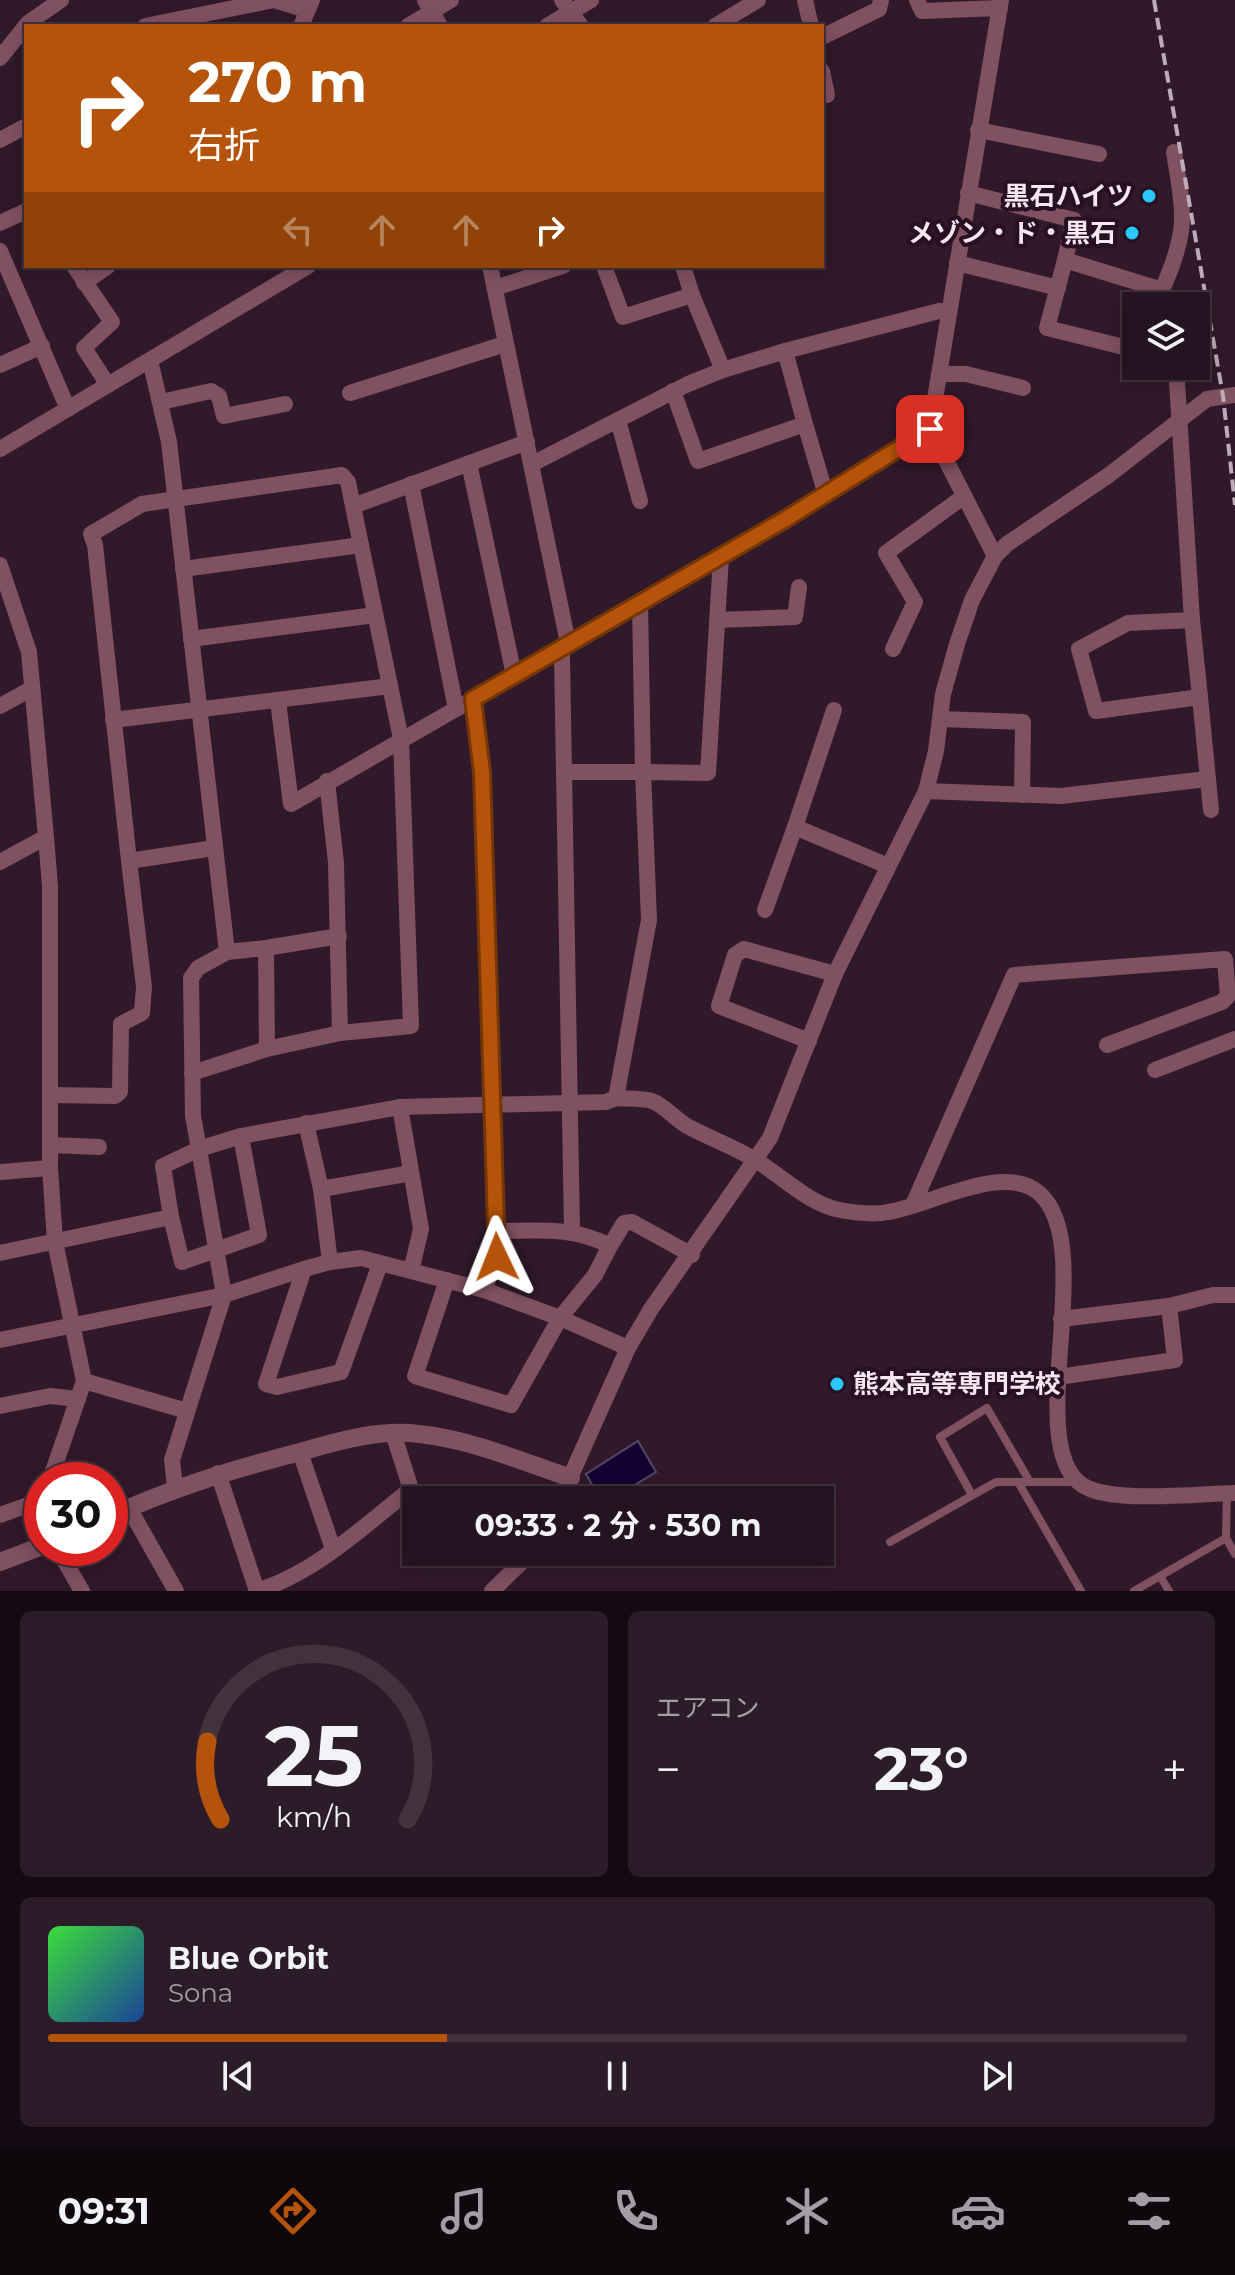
<!DOCTYPE html>
<html lang="ja">
<head>
<meta charset="utf-8">
<style>
	:root { --surface:#241320; --page:#2c1c29; --text:#f1f3f6; --muted:#a39ea5; --line:#41323e; --accent:#b45309 }
	body { margin:0; font-family:Montserrat,"Noto Sans JP",sans-serif; background:var(--page); color:var(--text); height:100vh; display:flex; flex-direction:column; font-size:30px; white-space:nowrap }
	* { box-sizing:border-box; margin:0 }
	p { font-size:26px; color:var(--muted) }
	.icon { flex:none; width:44px; height:44px; fill:none; stroke:currentColor; stroke-width:2; stroke-linecap:round; stroke-linejoin:round }
	.map { position:relative; height:1591px; overflow:hidden }
	.details { display:flex; flex-direction:column; gap:20px; padding:20px; background:#140a12; flex:1 }
	.details>* { flex:none }
	.top-card { position:absolute; left:24px; top:24px; width:800px; height:244px; border-radius:0px; box-shadow:0 4px 20px #0003,0 0 0 2px var(--line); background:#b45309; color:#fff; overflow:hidden }
	.tools { position:absolute; left:1122px; top:292px; display:grid; gap:16px }
	.tools a { display:grid; place-items:center; width:88px; height:88px; border-radius:0px; background:var(--surface); box-shadow:0 4px 20px #0003,0 0 0 2px var(--line); font-size:40px }
	.speed { position:absolute; left:24px; top:1462px; display:flex; gap:16px; font-size:40px; font-weight:700; text-align:center }
	.speed>* { display:grid; place-content:center; width:104px; height:104px; border-radius:50%; background:var(--surface); box-shadow:0 4px 20px #0003,0 0 0 2px var(--line); line-height:1 }
	.speed .limit { border:12px solid #d22; background:#fff; color:#111 }
	.pin { position:absolute; display:grid; place-items:center; width:68px; height:68px; color:#fff; margin:-34px; border-radius:16px; box-shadow:0 4px 12px #0006 }
	.me { position:absolute; width:88px; margin:-44px; rotate:358deg; stroke-linejoin:round; filter:drop-shadow(0 0 6px #0008) }
	.turn { display:flex; align-items:center; gap:28px; height:168px; padding:0 32px; font-size:36px }
	.turn .icon { width:104px; height:104px; stroke-width:2.5 }
	.turn b { display:block; font-size:56px; line-height:68px }
	.lanes { display:flex; align-items:center; height:76px; padding:0 32px; background:#0003; justify-content:center; gap:40px; direction:ltr }
	.lanes .off { opacity:.35 }
	.big { font-size:60px; font-weight:700; line-height:1.1 }
	.details .card { flex:1; display:flex; flex-direction:column; justify-content:center; gap:12px; min-width:0; padding:0 28px; border-radius:12px; background:var(--page) }
	.details .dial { align-items:center; gap:0 }
	.dial svg { height:208px; overflow:visible; fill:none; stroke:var(--line); stroke-width:7; stroke-linecap:round; text-anchor:middle }
	.dial text { fill:var(--text); stroke:none }
	.song { display:flex; align-items:center; gap:24px }
	.cover { width:96px; height:96px; border-radius:12px; background:linear-gradient(135deg,hsl(120 70% 55%),hsl(220 70% 35%)) }
	.played { height:8px; border-radius:4px; background:linear-gradient(90deg,var(--accent) 35%,var(--line) 35%) }
	.keys { display:flex; justify-content:space-around; direction:ltr }
	.heat { display:flex; justify-content:space-between; align-items:center; font-size:44px; direction:ltr }
	.details .tiles { flex:1; display:grid; gap:20px; grid-template-columns:1fr 1fr }
	.card:last-child { grid-column:span 2 }
	.trip { position:absolute; left:402px; top:1486px; width:432px; height:80px; border-radius:0px; background:var(--surface); box-shadow:0 4px 20px #0003,0 0 0 2px var(--line); font-weight:700; line-height:80px; text-align:center }
	.tabs { display:flex; height:128px; justify-content:space-around; align-items:center; background:#0e080d; color:var(--muted) }
	.tabs .icon { width:56px; height:56px }
	.tabs .on { color:var(--accent) }
	.tabs b { font-size:36px; color:var(--text) }
	.map>svg:first-child { display:block }
	.water { fill:#130231; stroke:#57476b; stroke-width:2 }
	.lines { fill:none; stroke-linecap:round; stroke-linejoin:round }
	.service { stroke:#805161; stroke-width:8 }
	.minor { stroke:#805161; stroke-width:16 }
	.tertiary { stroke:#805161; stroke-width:18 }
	.rail { stroke:#bdabb8; stroke-width:4; stroke-dasharray:12 6; stroke-linecap:butt }
	.route-casing { stroke:#753606; stroke-width:20 }
	.route { stroke:#b45309; stroke-width:14 }
	.poi-dot { fill:#29c8ff; stroke:#261021; stroke-width:3 }
	.labels { text-anchor:middle; stroke-width:8; stroke-linejoin:round; paint-order:stroke }
	.poi-label { font-size:26px; font-weight:bold; fill:#f7e7f2; stroke:#261021; text-anchor:end }
</style>
</head>
<body>
<div class="map">
<svg width="1235" height="1591" viewBox="0 0 1235 1591">
	<rect width="100%" height="100%" fill="#30192a"/>
	<path class="water" d="M638,1441L656,1472L610,1500H601L586,1474Z"/>
	<g class="lines">
		<g class="service">
			<path d="M1018,1482L1081,1591"/>
			<path d="M972,1495L940,1437L987,1408L1030,1482"/>
			<path d="M1226,1538L1235,1554"/>
			<path d="M890,1542L996,1482H1077"/>
			<path d="M1160,1576L1169,1591"/>
			<path d="M1134,1591L1226,1538L1227,1494"/>
		</g>
		<g class="minor">
			<path d="M425,0L440,26"/>
			<path d="M562,0L581,26"/>
			<path d="M805,0L811,26"/>
			<path d="M917,0L922,11L1000,8"/>
			<path d="M145,26L274,0L307,10"/>
			<path d="M301,26L312,0"/>
			<path d="M408,26L451,0"/>
			<path d="M547,26L591,0"/>
			<path d="M715,26L758,0"/>
			<path d="M822,37L879,9L881,0"/>
			<path d="M0,58L28,23L61,0"/>
			<path d="M822,71L827,95"/>
			<path d="M978,130L1099,154"/>
			<path d="M0,140L26,126"/>
			<path d="M968,193L1074,220L1065,260"/>
			<path d="M0,223L26,211"/>
			<path d="M0,251L68,409"/>
			<path d="M957,263L1058,288"/>
			<path d="M74,266L112,322L84,348L108,385"/>
			<path d="M490,266L568,643"/>
			<path d="M683,266L692,295"/>
			<path d="M84,283L108,266"/>
			<path d="M495,288L563,266"/>
			<path d="M1162,290C1189,229 1184,215 1174,152"/>
			<path d="M1136,350L1047,328L1065,260L1162,290L1165,306"/>
			<path d="M785,351L939,311H949"/>
			<path d="M150,360L169,442L227,952L198,968L191,978L193,1116L199,1149L241,1136L400,1107L606,1102L616,1098L649,920L643,772L708,773L721,557"/>
			<path d="M0,365L42,346"/>
			<path d="M1176,366L1192,620L1128,623L1079,649L1096,711L1200,697L1211,810"/>
			<path d="M723,370L785,351L805,424"/>
			<path d="M939,374H966L1023,388"/>
			<path d="M673,391L698,461L805,424L826,495"/>
			<path d="M350,393L505,344"/>
			<path d="M161,402L211,391L219,396L224,416L285,404"/>
			<path d="M618,420L640,501"/>
			<path d="M930,429L995,556"/>
			<path d="M0,449L308,266"/>
			<path d="M469,463L514,675"/>
			<path d="M532,464L688,384L723,370L692,295L623,317L604,266"/>
			<path d="M411,484L456,709"/>
			<path d="M353,506L527,442"/>
			<path d="M0,565L29,652L46,837L0,862"/>
			<path d="M183,569L361,545"/>
			<path d="M718,620L795,617L799,587"/>
			<path d="M1192,620L1200,697"/>
			<path d="M191,639L375,615"/>
			<path d="M559,648L562,655L564,772"/>
			<path d="M893,649L915,602L886,553L963,497"/>
			<path d="M473,699L482,772L496,1231C536,1231 574,1226 610,1246L624,1223L632,1222L692,1255"/>
			<path d="M278,701L291,804L784,520L930,429L1001,0"/>
			<path d="M0,706L31,689"/>
			<path d="M834,710L795,827L888,866"/>
			<path d="M940,719L1023,722L1022,795"/>
			<path d="M113,720L390,686"/>
			<path d="M926,791L1061,796L1207,779"/>
			<path d="M214,848L129,861L95,545L91,534L142,504L342,475L348,482L401,739L411,1026L340,1033"/>
			<path d="M765,910L795,827"/>
			<path d="M266,948L339,936"/>
			<path d="M227,952L266,948L267,1049"/>
			<path d="M809,1041L719,1006L735,955L744,949L835,974"/>
			<path d="M1155,1070L1235,1039"/>
			<path d="M192,1073L267,1049L340,1033L336,863L327,781"/>
			<path d="M50,1095L115,1096L120,1092L121,1024L142,1013L144,987L129,861"/>
			<path d="M616,1098C627,1099 642,1098 652,1101C664,1105 675,1119 687,1126C709,1138 735,1147 757,1161C783,1177 809,1204 840,1210C856,1213 873,1215 888,1212C929,1206 1003,1162 1039,1193C1102,1247 1015,1461 1090,1489C1122,1502 1198,1494 1235,1493"/>
			<path d="M400,1107L421,1229L411,1271L484,1290"/>
			<path d="M306,1123L321,1189L411,1173"/>
			<path d="M50,1145L99,1147"/>
			<path d="M50,1168L55,1242L84,1381L50,1480"/>
			<path d="M0,1172L50,1168V886L46,837"/>
			<path d="M321,1189L330,1262L361,1258L411,1271"/>
			<path d="M913,1205L1014,975L1225,959L1228,996L1222,1002L1107,1045"/>
			<path d="M171,1217L182,1262L259,1235L241,1136"/>
			<path d="M572,1231L564,772H643L640,602"/>
			<path d="M610,1246L595,1275L560,1318L628,1348"/>
			<path d="M0,1253L171,1217L163,1166L199,1149L224,1295L172,1460L175,1487"/>
			<path d="M330,1262L304,1269L266,1384L277,1387L341,1372L380,1264"/>
			<path d="M447,1280L415,1376L511,1405L560,1318L484,1290L497,1257L496,1231"/>
			<path d="M1061,1319L1169,1306L1213,1295H1235"/>
			<path d="M0,1340L224,1295L304,1269"/>
			<path d="M1058,1377L1175,1360L1169,1306"/>
			<path d="M84,1381L187,1411"/>
			<path d="M0,1406L50,1396L78,1399"/>
			<path d="M300,1452L333,1549"/>
			<path d="M218,1473L257,1591"/>
			<path d="M560,1500L628,1348L651,1309L770,1138L835,974L926,791L936,751L943,694L957,644L972,600L995,556L1007,544L1109,475L1207,399L1235,395"/>
			<path d="M129,1508L176,1591"/>
			<path d="M0,1515L42,1500"/>
			<path d="M57,1548L82,1591"/>
			<path d="M256,1591C314,1574 364,1526 411,1489L393,1433"/>
			<path d="M492,1591L532,1552"/>
		</g>
		<g class="tertiary">
			<path d="M110,1516C176,1487 230,1470 300,1452C339,1441 378,1429 419,1434C470,1439 523,1462 571,1478"/>
			<path d="M0,1562L42,1546"/>
		</g>
		<path class="rail" d="M1154,0L1223,396L1235,505"/>
	</g>
	<g class="lines">
		<g class="route-casing">
			<path id="route" d="M497,1257L482,772L473,699L784,520L930,429"/>
		</g>
		<use href="#route" class="route"/>
	</g>
	<g class="poi-dot">
		<circle cx="1149" cy="196" r="8"/>
		<circle cx="1132" cy="233" r="8"/>
		<circle cx="837" cy="1384" r="8"/>
	</g>
	<g class="labels">
		<g class="poi-label">
			<text x="1133" y="205">黒石ハイツ</text>
			<text x="1116" y="242">メゾン・ド・黒石</text>
			<text x="853" y="1393" text-anchor="start">熊本高等専門学校</text>
		</g>
	</g>
</svg>
<div class="tools">
<a><svg class="icon" aria-label="layers" viewBox="0 0 24 24"><path d="M12 4l9 5-9 5-9-5zM3 14l9 5 9-5"/></svg></a>
</div>
<div class="speed"><div class="limit">30</div></div>
<div class="pin" style="left:930px;top:429px;background:#d93025"><svg class="icon" aria-label="arrive" viewBox="0 0 24 24"><path d="M6 21V4h12l-3 4 3 4H6"/></svg></div>
<svg class="me" style="left:497px;top:1257px" viewBox="-20 -20 40 40"><path d="M0-17L14 15 0 8-14 15z" fill="#b45309" stroke="#fff" stroke-width="4"/></svg>
<div class="trip">09:33 · 2 分 · 530 m</div>
<div class="top-card">
<div class="turn"><svg class="icon" aria-label="right" viewBox="0 0 24 24"><path d="M7 20v-9h11M14 6l5 5-5 5"/></svg><div><b>270 m</b>右折</div></div>
<div class="lanes"><svg class="icon off" aria-label="left" viewBox="0 0 24 24"><path d="M17 20v-9H6M10 6l-5 5 5 5"/></svg><svg class="icon off" aria-label="ahead" viewBox="0 0 24 24"><path d="M12 20V5M6 11l6-6 6 6"/></svg><svg class="icon off" aria-label="ahead" viewBox="0 0 24 24"><path d="M12 20V5M6 11l6-6 6 6"/></svg><svg class="icon" aria-label="right" viewBox="0 0 24 24"><path d="M7 20v-9h11M14 6l5 5-5 5"/></svg></div>
</div>
</div>
<section class="details">
<div class="tiles">
<div class="card dial"><svg viewBox="0 0 100 80">
<path d="M14 69A42 42 0 1 1 86 69"/>
<path d="M14 69A42 42 0 0 1 9 39" stroke="#b45309"/>
<text x="50" y="56" font-size="32" font-weight="700">25</text>
<text x="50" y="72" font-size="11">km/h</text>
</svg></div>
<div class="card"><p>エアコン</p>
<div class="heat"><a>−</a><b class="big">23°</b><a>+</a></div>
</div>
<div class="card">
<div class="song"><i class="cover"></i><div><b>Blue Orbit</b><p>Sona</p></div></div>
<div class="played"></div>
<div class="keys"><svg class="icon" aria-label="previous" viewBox="0 0 24 24"><path d="M18 5L8 12l10 7zM5 5v14"/></svg><svg class="icon" aria-label="pause" viewBox="0 0 24 24"><path d="M8 5v14M16 5v14"/></svg><svg class="icon" aria-label="next" viewBox="0 0 24 24"><path d="M6 5l10 7-10 7zM19 5v14"/></svg></div>
</div>
</div>
</section>
<nav class="tabs">
<b>09:31</b>
<svg class="icon on" aria-label="directions" viewBox="0 0 24 24"><path d="M12 3l9 9-9 9-9-9zM9 14v-3h6M13 9l2 2-2 2"/></svg>
<svg class="icon" aria-label="music" viewBox="0 0 24 24"><path d="M9 18V5l10-2v13"/><circle cx="6" cy="18" r="3"/><circle cx="16" cy="16" r="3"/></svg>
<svg class="icon" aria-label="phone" viewBox="0 0 24 24"><path d="M5 4h4l2 5-3 2q2 4 5 5l2-3 5 2v4C11 20 4 13 5 4z"/></svg>
<svg class="icon" aria-label="climate" viewBox="0 0 24 24"><path d="M12 3v18M4 7l16 10M4 17L20 7"/></svg>
<svg class="icon" aria-label="car" viewBox="0 0 24 24"><path d="M5 17H2v-5l4-1 3-4h7l3 4 3 1v5h-3M9 17h6M6 11h13"/><circle cx="7" cy="17" r="2"/><circle cx="17" cy="17" r="2"/></svg>
<svg class="icon" aria-label="filters" viewBox="0 0 24 24"><path d="M4 7h16M4 17h16"/><circle cx="9" cy="7" r="2"/><circle cx="15" cy="17" r="2"/></svg>
</nav>
</body>
</html>
